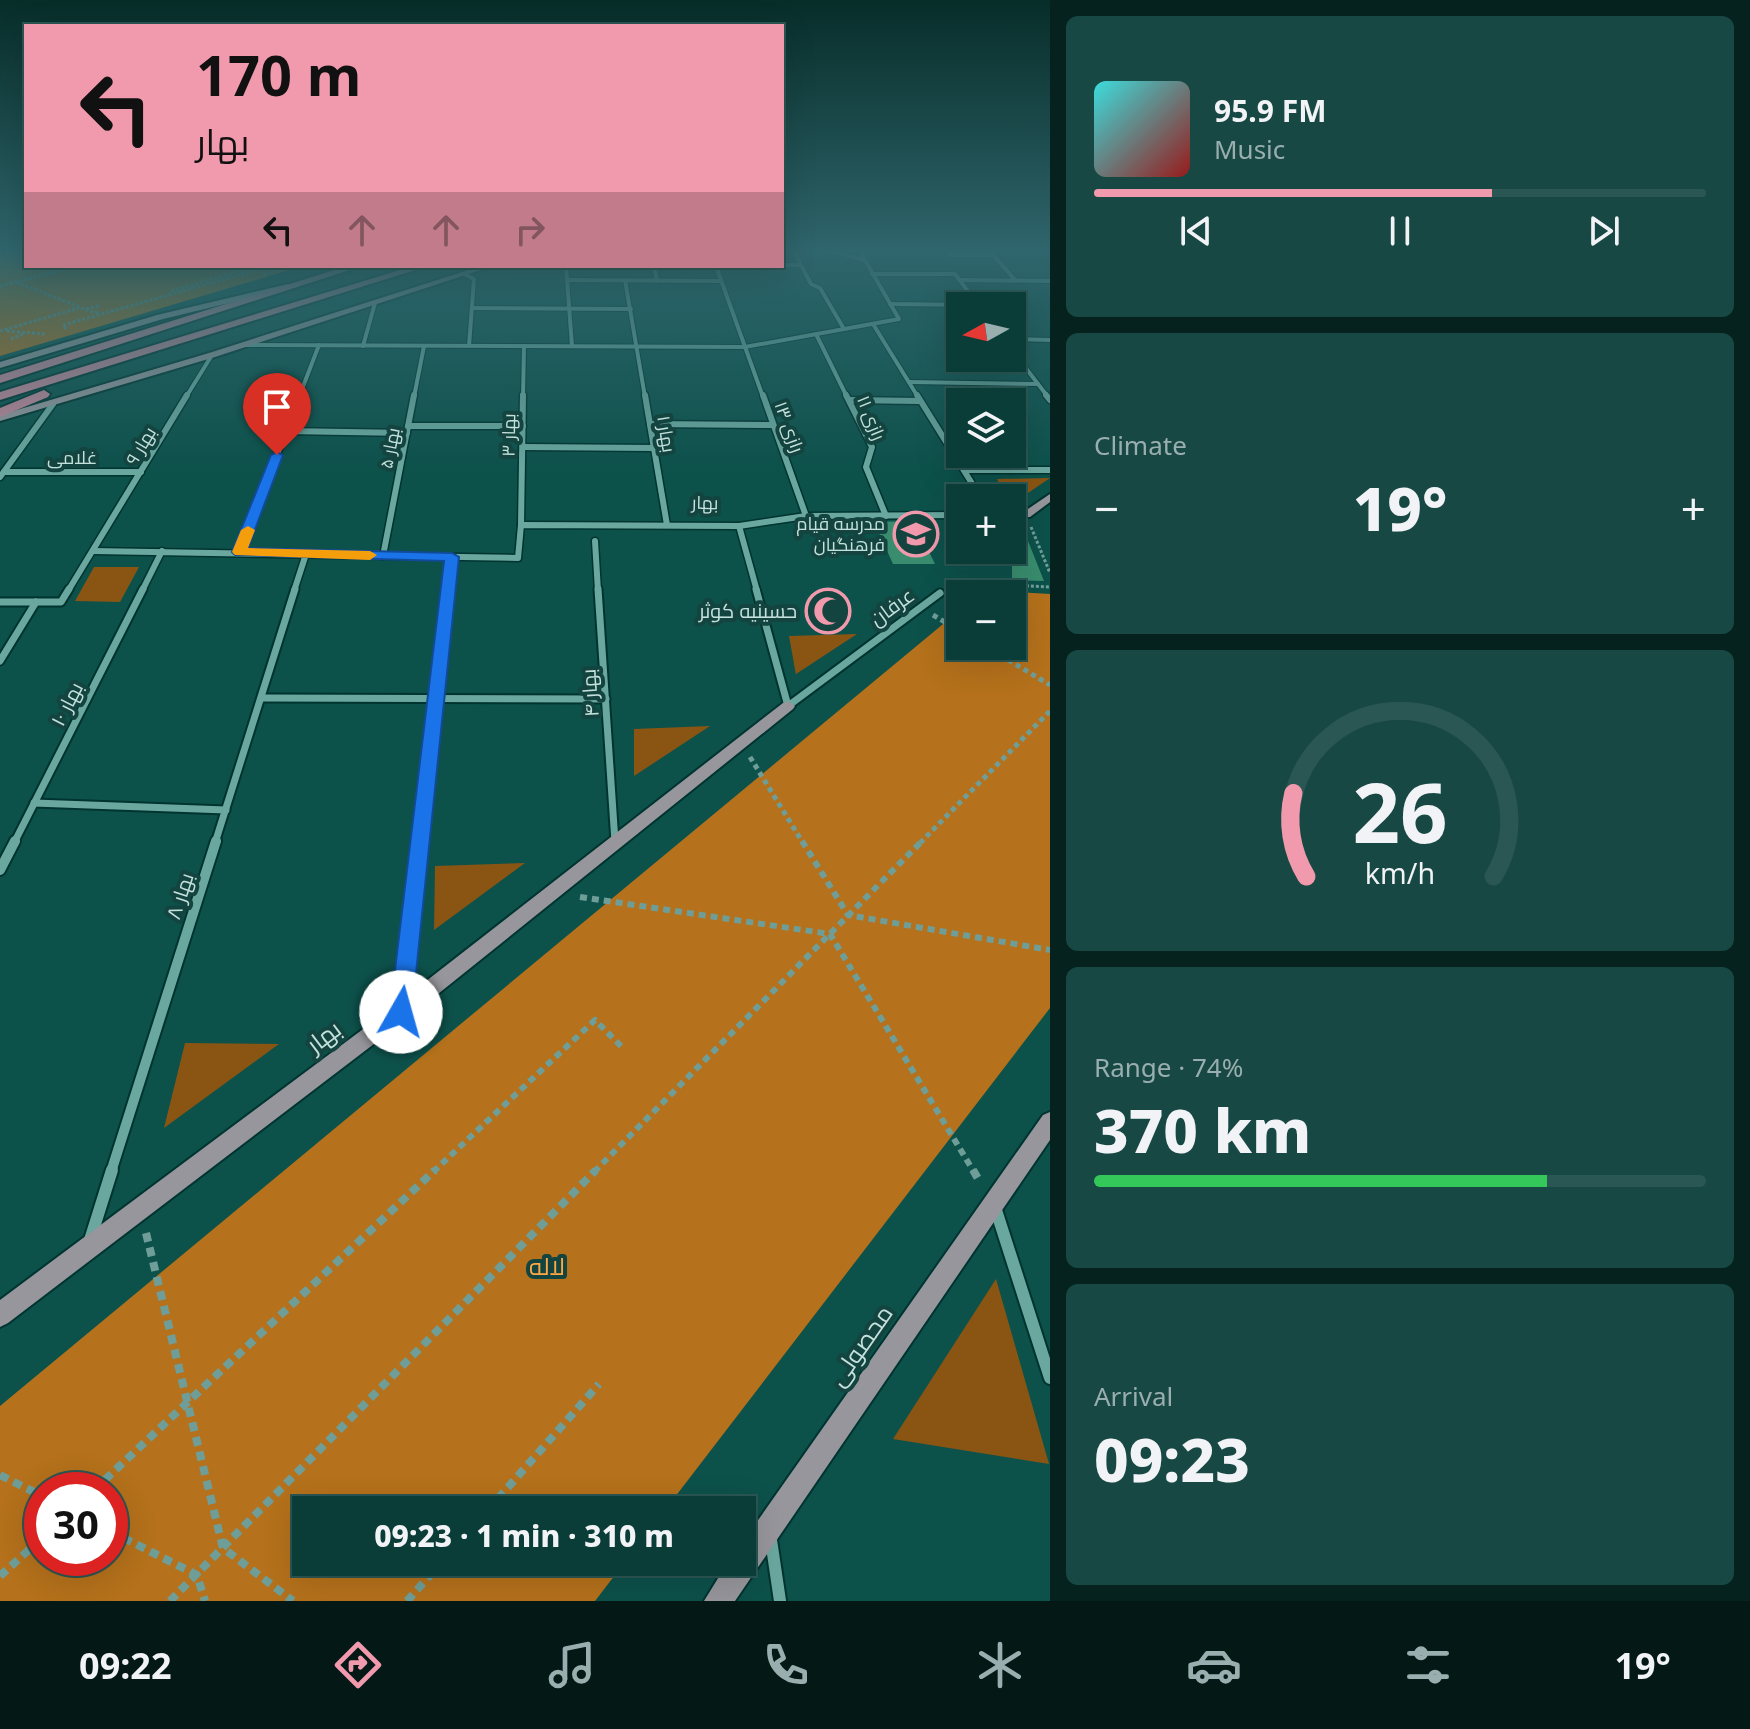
<!DOCTYPE html>
<html lang="en">
<head>
<meta charset="utf-8">
<style>
	:root { --surface:#0a3d38; --page:#184843; --text:#f1f3f6; --muted:#99aeae; --line:#2a5653; --accent:#f29aad }
	body { margin:0; font-family:"Noto Sans",Cairo,sans-serif; background:var(--page); color:var(--text); height:100vh; display:flex; flex-direction:column; font-size:30px; white-space:nowrap }
	* { box-sizing:border-box; margin:0 }
	p { font-size:26px; color:var(--muted) }
	.icon { flex:none; width:44px; height:44px; fill:none; stroke:currentColor; stroke-width:2; stroke-linecap:round; stroke-linejoin:round }
	.map { position:relative; flex:1; overflow:hidden }
	.panel { display:flex; flex-direction:column; gap:16px; padding:16px; background:#06221f; width:700px }
	.panel>* { flex:none }
	.top-card { position:absolute; left:24px; top:24px; width:760px; height:244px; border-radius:0px; box-shadow:0 8px 32px #0002,0 0 0 2px var(--line); background:#f29aad; color:#111; overflow:hidden }
	.needle { width:52px; rotate:262deg }
	.controls { position:absolute; left:946px; top:292px; display:grid; gap:16px }
	.controls a { display:grid; place-items:center; width:80px; height:80px; border-radius:0px; background:var(--surface); box-shadow:0 8px 32px #0002,0 0 0 2px var(--line); font-size:40px }
	.speed { position:absolute; left:24px; top:1472px; display:flex; gap:16px; font-size:40px; font-weight:700; text-align:center }
	.speed>* { display:grid; place-content:center; width:104px; height:104px; border-radius:50%; background:var(--surface); box-shadow:0 8px 32px #0002,0 0 0 2px var(--line); line-height:1 }
	.speed .limit { border:12px solid #d22; background:#fff; color:#111 }
	.pin { position:absolute; display:grid; place-items:center; width:68px; height:68px; color:#fff; margin:-82px -34px; border-radius:50% 50% 50% 0; rotate:-45deg; box-shadow:0 0 8px #0007 }
	.pin .icon { rotate:45deg }
	.me { position:absolute; width:88px; margin:-44px; rotate:7deg; stroke-linejoin:round; filter:drop-shadow(0 0 6px #0008) }
	.turn { display:flex; align-items:center; gap:28px; height:168px; padding:0 40px; font-size:36px }
	.turn .icon { width:104px; height:104px; stroke-width:2.5 }
	.turn b { display:block; font-size:56px; line-height:68px }
	.lanes { display:flex; align-items:center; height:76px; padding:0 40px; background:#0003; justify-content:center; gap:40px; direction:ltr }
	.lanes .off { opacity:.35 }
	.big { font-size:60px; font-weight:800; line-height:1.1 }
	.panel .tile { flex:1; display:flex; flex-direction:column; justify-content:center; gap:12px; min-width:0; padding:0 28px; border-radius:12px; background:var(--page) }
	.panel .dial { align-items:center; gap:0 }
	.dial svg { height:208px; overflow:visible; fill:none; stroke:var(--line); stroke-width:7; stroke-linecap:round; text-anchor:middle }
	.dial text { fill:var(--text); stroke:none }
	.song { display:flex; align-items:center; gap:24px }
	.cover { width:96px; height:96px; border-radius:12px; background:linear-gradient(135deg,hsl(180 70% 55%),hsl(0 70% 35%)) }
	.played { height:8px; border-radius:4px; background:linear-gradient(90deg,var(--accent) 65%,var(--line) 65%) }
	.keys { display:flex; justify-content:space-around; direction:ltr }
	.heat { display:flex; justify-content:space-between; align-items:center; font-size:44px; direction:ltr }
	.charge { height:12px; border-radius:6px; background:linear-gradient(90deg,#34c759 74%,var(--line) 0) }
	.trip { position:absolute; left:292px; top:1496px; width:464px; height:80px; border-radius:0px; background:var(--surface); box-shadow:0 8px 32px #0002,0 0 0 2px var(--line); font-weight:800; line-height:80px; text-align:center }
	.tab-bar { display:flex; height:128px; justify-content:space-around; align-items:center; background:#041816; color:var(--muted) }
	.tab-bar .icon { width:56px; height:56px }
	.tab-bar .current { color:var(--accent) }
	.tab-bar b { font-size:36px; color:var(--text) }
	main { display:flex; flex:1; min-height:0 }
	.map>svg:first-child { display:block }
	.green { fill:#8a5513 }
	.forest { fill:#b5711b; fill-rule:evenodd }
	.building { fill:#398d6e }
	.lines { fill:none; stroke-linecap:round; stroke-linejoin:round }
	.street-far4-casing { stroke:#003430; stroke-width:6 }
	.street-far3-casing { stroke:#003430; stroke-width:9 }
	.street-far2-casing { stroke:#003430; stroke-width:11 }
	.street-far1-casing { stroke:#003430; stroke-width:14 }
	.street-casing { stroke:#003430; stroke-width:16 }
	.secondary-casing { stroke:#003430; stroke-width:4 }
	.primary-casing { stroke:#003430; stroke-width:4 }
	.path-far3 { stroke:#6f9e99; stroke-width:3; stroke-dasharray:3 2; stroke-linecap:butt }
	.path-far2 { stroke:#6f9e99; stroke-width:5; stroke-dasharray:5 4; stroke-linecap:butt }
	.path-far1 { stroke:#6f9e99; stroke-width:6; stroke-dasharray:7 5; stroke-linecap:butt }
	.path { stroke:#6f9e99; stroke-width:8; stroke-dasharray:9 6; stroke-linecap:butt }
	.street-far4 { stroke:#6aa79f; stroke-width:4 }
	.street-far3 { stroke:#6aa79f; stroke-width:6 }
	.street-far2 { stroke:#6aa79f; stroke-width:7 }
	.street-far1 { stroke:#6aa79f; stroke-width:10 }
	.street { stroke:#6aa79f; stroke-width:12 }
	.secondary { fill:#96969c; fill-rule:evenodd }
	.primary { fill:#c28699; fill-rule:evenodd }
	.route { fill:#1a73e8; stroke:#114b97; stroke-width:2 }
	.slow { fill:#f59e0b }
	.labels { text-anchor:middle; stroke-width:8; stroke-linejoin:round; paint-order:stroke }
	.far-street-label { font-size:18px; fill:#c4e1dd; stroke:#14443f }
	.far-poi-label { font-size:18px; fill:#c4e1dd; stroke:#14443f; text-anchor:end }
	.street-label { font-size:20px; fill:#c4e1dd; stroke:#14443f }
	.poi-label { font-size:20px; fill:#c4e1dd; stroke:#14443f; text-anchor:end }
	.near-street-label { font-size:24px; fill:#c4e1dd; stroke:#14443f }
	.near-park-label { font-size:24px; fill:#ffa845; stroke:#14443f }
</style>
</head>
<body>
<main>
<div class="map">
<svg width="1050" height="1601" viewBox="0 0 1050 1601">
	<rect width="100%" height="100%" fill="#0d514b"/>
	<g class="green">
		<path d="M1050,478L1012,504V498H1006L997,479Z"/>
		<path d="M94,567H139L120,602L75,601Z"/>
		<path d="M857,634L796,674V675L789,636Z"/>
		<path d="M710,726L634,776V729Z"/>
		<path d="M525,863L434,930L435,866Z"/>
		<path d="M185,1043L279,1044L164,1128Z"/>
		<path d="M996,1279L1049,1464L893,1439Z"/>
	</g>
	<g class="forest">
		<path d="M0,248H26V266H303L0,356Z"/>
		<path d="M983,590L1050,594V1008L665,1510H306V1562H625L595,1601H0V1406L960,610V646H1012V594H979ZM42,1490H110V1558H42Z"/>
	</g>
	<g class="building">
		<path d="M914,521L935,564H893L874,522Z"/>
		<path d="M1012,521H1020L1044,581L1012,580Z"/>
	</g>
	<g class="lines">
		<g class="street-far4-casing">
			<g id="street-far4">
				<path d="M792,248L811,284L820,288L844,329"/>
				<path d="M820,248L864,260"/>
				<path d="M945,248L950,255H993L987,248"/>
				<path d="M993,255L1016,281"/>
				<path d="M782,265H800"/>
				<path d="M566,266L572,346"/>
				<path d="M654,266L657,281"/>
				<path d="M716,266L763,397"/>
				<path d="M464,274L474,279L469,346"/>
				<path d="M872,274H955L979,306"/>
				<path d="M569,280L721,281"/>
				<path d="M625,280L645,397"/>
				<path d="M960,280L1050,281"/>
				<path d="M890,304L978,305"/>
				<path d="M473,308L631,309"/>
				<path d="M873,324L918,397"/>
				<path d="M816,334L847,397"/>
				<path d="M1012,339L1050,340"/>
				<path d="M244,345L745,347L899,319L858,248"/>
				<path d="M363,346L375,303"/>
				<path d="M1012,350L1048,397"/>
				<path d="M909,382L1038,384"/>
				<path d="M186,397L212,355"/>
				<path d="M299,397L319,345"/>
				<path d="M414,397L424,346"/>
				<path d="M523,397L524,346"/>
			</g>
		</g>
		<g class="street-far3-casing">
			<g id="street-far3">
				<path d="M645,395L667,525"/>
				<path d="M763,395L806,516"/>
				<path d="M846,395L872,447L866,467L886,516"/>
				<path d="M917,395L981,498"/>
				<path d="M1046,395L1050,400"/>
				<path d="M849,400L920,401"/>
				<path d="M650,424L773,425"/>
				<path d="M408,426H523"/>
				<path d="M286,431L407,433"/>
				<path d="M523,447L654,448"/>
				<path d="M964,470H1050"/>
				<path d="M4,472H141"/>
				<path d="M0,477L53,404"/>
				<path d="M1012,515H1026"/>
				<path d="M521,525L523,395"/>
				<path d="M739,526L757,591"/>
				<path d="M595,541L598,591"/>
				<path d="M93,551L518,558L521,525L739,526L806,516L960,515"/>
				<path d="M239,552L300,395"/>
				<path d="M383,556L414,395"/>
				<path d="M68,591L187,395"/>
				<path d="M142,591L162,551"/>
				<path d="M294,591L306,554"/>
				<path d="M448,591L452,557"/>
			</g>
		</g>
		<g class="street-far2-casing">
			<g id="street-far2">
				<path d="M598,589L615,842"/>
				<path d="M756,589L788,706L940,593"/>
				<path d="M0,602H61L69,589"/>
				<path d="M0,661L36,602"/>
				<path d="M263,698L606,699"/>
				<path d="M34,803L226,810"/>
				<path d="M14,843L143,589"/>
				<path d="M215,843L295,589"/>
				<path d="M420,843L448,589"/>
			</g>
		</g>
		<g class="street-far1-casing">
			<g id="street-far1">
				<path d="M0,870L15,841"/>
				<path d="M401,1010L420,841"/>
				<path d="M111,1172L216,841"/>
			</g>
		</g>
		<g class="street-casing">
			<g id="street">
				<path d="M995,1207L1050,1378"/>
				<path d="M90,1240L112,1170"/>
				<path d="M771,1540L780,1601"/>
			</g>
		</g>
		<g class="secondary-casing">
			<g id="secondary">
				<path d="M481,266H493L215,357L0,421V415L209,353Z"/>
				<path d="M288,284L291,288L163,319L0,368V362L157,315Z"/>
				<path d="M1050,494V502L1030,517H1022V513Z"/>
				<path d="M788,701L795,706L793,709L408,1018L8,1323L0,1327V1300L394,1006L783,703Z"/>
				<path d="M1050,1112V1140L735,1601H704L728,1562H742V1543L1043,1115Z"/>
			</g>
		</g>
		<g class="primary-casing">
			<g id="primary">
				<path d="M347,266H362L0,383V375Z"/>
				<path d="M413,266H428L0,400V392Z"/>
				<path d="M44,390L50,394L48,397L0,417V408Z"/>
			</g>
		</g>
		<g class="path-far3">
			<path d="M24,248L19,253L26,257"/>
			<path d="M264,274L291,266"/>
			<path d="M16,282L95,313L100,311"/>
			<path d="M0,286L76,266"/>
			<path d="M171,291L257,266"/>
			<path d="M86,309L101,305"/>
			<path d="M66,329L63,325L271,266"/>
			<path d="M0,331L79,308"/>
			<path d="M7,331L45,334"/>
			<path d="M11,339L25,333"/>
			<path d="M1031,527L1050,573"/>
			<path d="M952,585L956,582L1050,587"/>
		</g>
		<g class="path-far2">
			<path d="M933,615L960,631"/>
			<path d="M985,646L1050,685"/>
			<path d="M750,757L803,843"/>
			<path d="M920,843L1050,711"/>
		</g>
		<g class="path-far1">
			<path d="M802,841L848,915L1050,950"/>
			<path d="M580,897L830,934L974,1172"/>
			<path d="M433,1172L595,1020L622,1047"/>
			<path d="M594,1172L922,841"/>
		</g>
		<g class="path">
			<path d="M973,1170L980,1182"/>
			<path d="M146,1233L223,1548L293,1601"/>
			<path d="M0,1475L42,1496"/>
			<path d="M94,1490L435,1170"/>
			<path d="M488,1510L599,1384"/>
			<path d="M110,1531L197,1575L205,1601"/>
			<path d="M0,1576L42,1538"/>
			<path d="M170,1601L596,1170"/>
			<path d="M407,1601L442,1562"/>
		</g>
		<use href="#street-far4" class="street-far4"/>
		<use href="#street-far3" class="street-far3"/>
		<use href="#street-far2" class="street-far2"/>
		<use href="#street-far1" class="street-far1"/>
		<use href="#street" class="street"/>
		<use href="#secondary" class="secondary"/>
		<use href="#primary" class="primary"/>
	</g>
	<linearGradient id="sky" x2="0" y2="1"><stop stop-color="#072d29"/><stop offset="0.53" stop-color="#2f656c"/><stop offset="1" stop-color="#2f656c" stop-opacity="0"/></linearGradient>
	<rect width="1050" height="472" fill="url(#sky)"/>
	<path class="route" d="M277,452L283,455L248,548L452,553L459,557L412,1012L409,1019L401,1021L393,1019L390,1012L444,561L235,555L232,552L271,455Z"/>
	<path class="slow" d="M248,526L255,530L248,548L370,551L377,555L370,560L235,555L232,552L241,530Z"/>
	<defs>
		<g id="school-ring" transform="scale(2.3)"><circle r="9.5" fill="#14443f" stroke="#f29aad" stroke-width="1.5"/><path d="M0-5L7-2L0 1L-7-2ZM-4 1L0 2.5L4 1V4Q0 6-4 4Z" fill="#f29aad"/></g>
		<g id="mosque-ring" transform="scale(2.3)"><circle r="9.5" fill="#14443f" stroke="#f29aad" stroke-width="1.5"/><path d="M3.5-4.9A6 6 0 1 0 3.5 4.9A5 5 0 1 1 3.5-4.9Z" fill="#f29aad"/></g>
	</defs>
	<g fill-rule="evenodd">
		<use href="#school-ring" x="916" y="534"/>
		<use href="#mosque-ring" x="828" y="611"/>
	</g>
	<g class="labels">
		<g class="far-street-label">
			<text transform="translate(871 418) rotate(68)" y="6">رازی ۱۱</text>
			<text transform="translate(789 427) rotate(70)" y="6">رازی ۱۳</text>
			<text transform="translate(666 434) rotate(81)" y="6">بهار ۱</text>
			<text transform="translate(509 435) rotate(-89)" y="6">بهار ۳</text>
			<text transform="translate(141 446) rotate(-59)" y="6">بهار ۹</text>
			<text transform="translate(390 448) rotate(-79)" y="6">بهار ۵</text>
			<text x="72" y="464">غلامی</text>
			<text transform="translate(705 503) rotate(1)" y="6">بهار</text>
		</g>
		<g class="far-poi-label">
			<text x="885" y="530">مدرسه قیام<tspan x="885" dy="21">فرهنگیان</tspan></text>
		</g>
		<g class="street-label">
			<text transform="translate(892 607) rotate(-36)" y="7">عرفان</text>
			<text transform="translate(590 693) rotate(-94)" y="7">بهار ۴</text>
			<text transform="translate(67 704) rotate(-63)" y="7">بهار ۱۰</text>
			<text transform="translate(180 896) rotate(-72)" y="7">بهار ۸</text>
		</g>
		<g class="poi-label">
			<text x="797" y="618">حسینیه کوثر</text>
		</g>
		<g class="near-street-label">
			<text transform="translate(324 1037) rotate(-37)" y="8">بهار</text>
			<text transform="translate(861 1346) rotate(-55)" y="8">محصولی</text>
		</g>
		<g class="near-park-label">
			<text x="547" y="1275">لاله</text>
		</g>
	</g>
</svg>
<div class="controls">
<a><svg class="needle" viewBox="-14 -14 28 28"><path d="M0-13l5 13h-10z" fill="#e53935"/><path d="M0 13l5-13h-10z" fill="#99aeae"/></svg></a>
<a><svg class="icon" aria-label="layers" viewBox="0 0 24 24"><path d="M12 4l9 5-9 5-9-5zM3 14l9 5 9-5"/></svg></a>
<a>+</a>
<a>−</a>
</div>
<div class="speed"><div class="limit">30</div></div>
<div class="pin" style="left:277px;top:455px;background:#d93025"><svg class="icon" aria-label="arrive" viewBox="0 0 24 24"><path d="M6 21V4h12l-3 4 3 4H6"/></svg></div>
<svg class="me" style="left:401px;top:1012px" viewBox="-20 -20 40 40"><circle r="19" fill="#fff"/><path d="M0-13L10 11 0 6-10 11z" fill="#1a73e8"/></svg>
<div class="trip">09:23 · 1 min · 310 m</div>
<div class="top-card">
<div class="turn"><svg class="icon" aria-label="left" viewBox="0 0 24 24"><path d="M17 20v-9H6M10 6l-5 5 5 5"/></svg><div><b>170 m</b>بهار</div></div>
<div class="lanes"><svg class="icon" aria-label="left" viewBox="0 0 24 24"><path d="M17 20v-9H6M10 6l-5 5 5 5"/></svg><svg class="icon off" aria-label="ahead" viewBox="0 0 24 24"><path d="M12 20V5M6 11l6-6 6 6"/></svg><svg class="icon off" aria-label="ahead" viewBox="0 0 24 24"><path d="M12 20V5M6 11l6-6 6 6"/></svg><svg class="icon off" aria-label="right" viewBox="0 0 24 24"><path d="M7 20v-9h11M14 6l5 5-5 5"/></svg></div>
</div>
</div>
<section class="panel">
<div class="tile">
<div class="song"><i class="cover"></i><div><b>95.9 FM</b><p>Music</p></div></div>
<div class="played"></div>
<div class="keys"><svg class="icon" aria-label="previous" viewBox="0 0 24 24"><path d="M18 5L8 12l10 7zM5 5v14"/></svg><svg class="icon" aria-label="pause" viewBox="0 0 24 24"><path d="M8 5v14M16 5v14"/></svg><svg class="icon" aria-label="next" viewBox="0 0 24 24"><path d="M6 5l10 7-10 7zM19 5v14"/></svg></div>
</div>
<div class="tile"><p>Climate</p>
<div class="heat"><a>−</a><b class="big">19°</b><a>+</a></div>
</div>
<div class="tile dial"><svg viewBox="0 0 100 80">
<path d="M14 69A42 42 0 1 1 86 69"/>
<path d="M14 69A42 42 0 0 1 9 37" stroke="#f29aad"/>
<text x="50" y="56" font-size="32" font-weight="700">26</text>
<text x="50" y="72" font-size="11">km/h</text>
</svg></div>
<div class="tile"><p>Range · 74%</p><b class="big">370 km</b><div class="charge"></div></div>
<div class="tile"><p>Arrival</p><b class="big">09:23</b></div>
</section>
</main>
<nav class="tab-bar">
<b>09:22</b>
<svg class="icon current" aria-label="directions" viewBox="0 0 24 24"><path d="M12 3l9 9-9 9-9-9zM9 14v-3h6M13 9l2 2-2 2"/></svg>
<svg class="icon" aria-label="music" viewBox="0 0 24 24"><path d="M9 18V5l10-2v13"/><circle cx="6" cy="18" r="3"/><circle cx="16" cy="16" r="3"/></svg>
<svg class="icon" aria-label="phone" viewBox="0 0 24 24"><path d="M5 4h4l2 5-3 2q2 4 5 5l2-3 5 2v4C11 20 4 13 5 4z"/></svg>
<svg class="icon" aria-label="climate" viewBox="0 0 24 24"><path d="M12 3v18M4 7l16 10M4 17L20 7"/></svg>
<svg class="icon" aria-label="car" viewBox="0 0 24 24"><path d="M5 17H2v-5l4-1 3-4h7l3 4 3 1v5h-3M9 17h6M6 11h13"/><circle cx="7" cy="17" r="2"/><circle cx="17" cy="17" r="2"/></svg>
<svg class="icon" aria-label="filters" viewBox="0 0 24 24"><path d="M4 7h16M4 17h16"/><circle cx="9" cy="7" r="2"/><circle cx="15" cy="17" r="2"/></svg>
<b>19°</b>
</nav>
</body>
</html>
